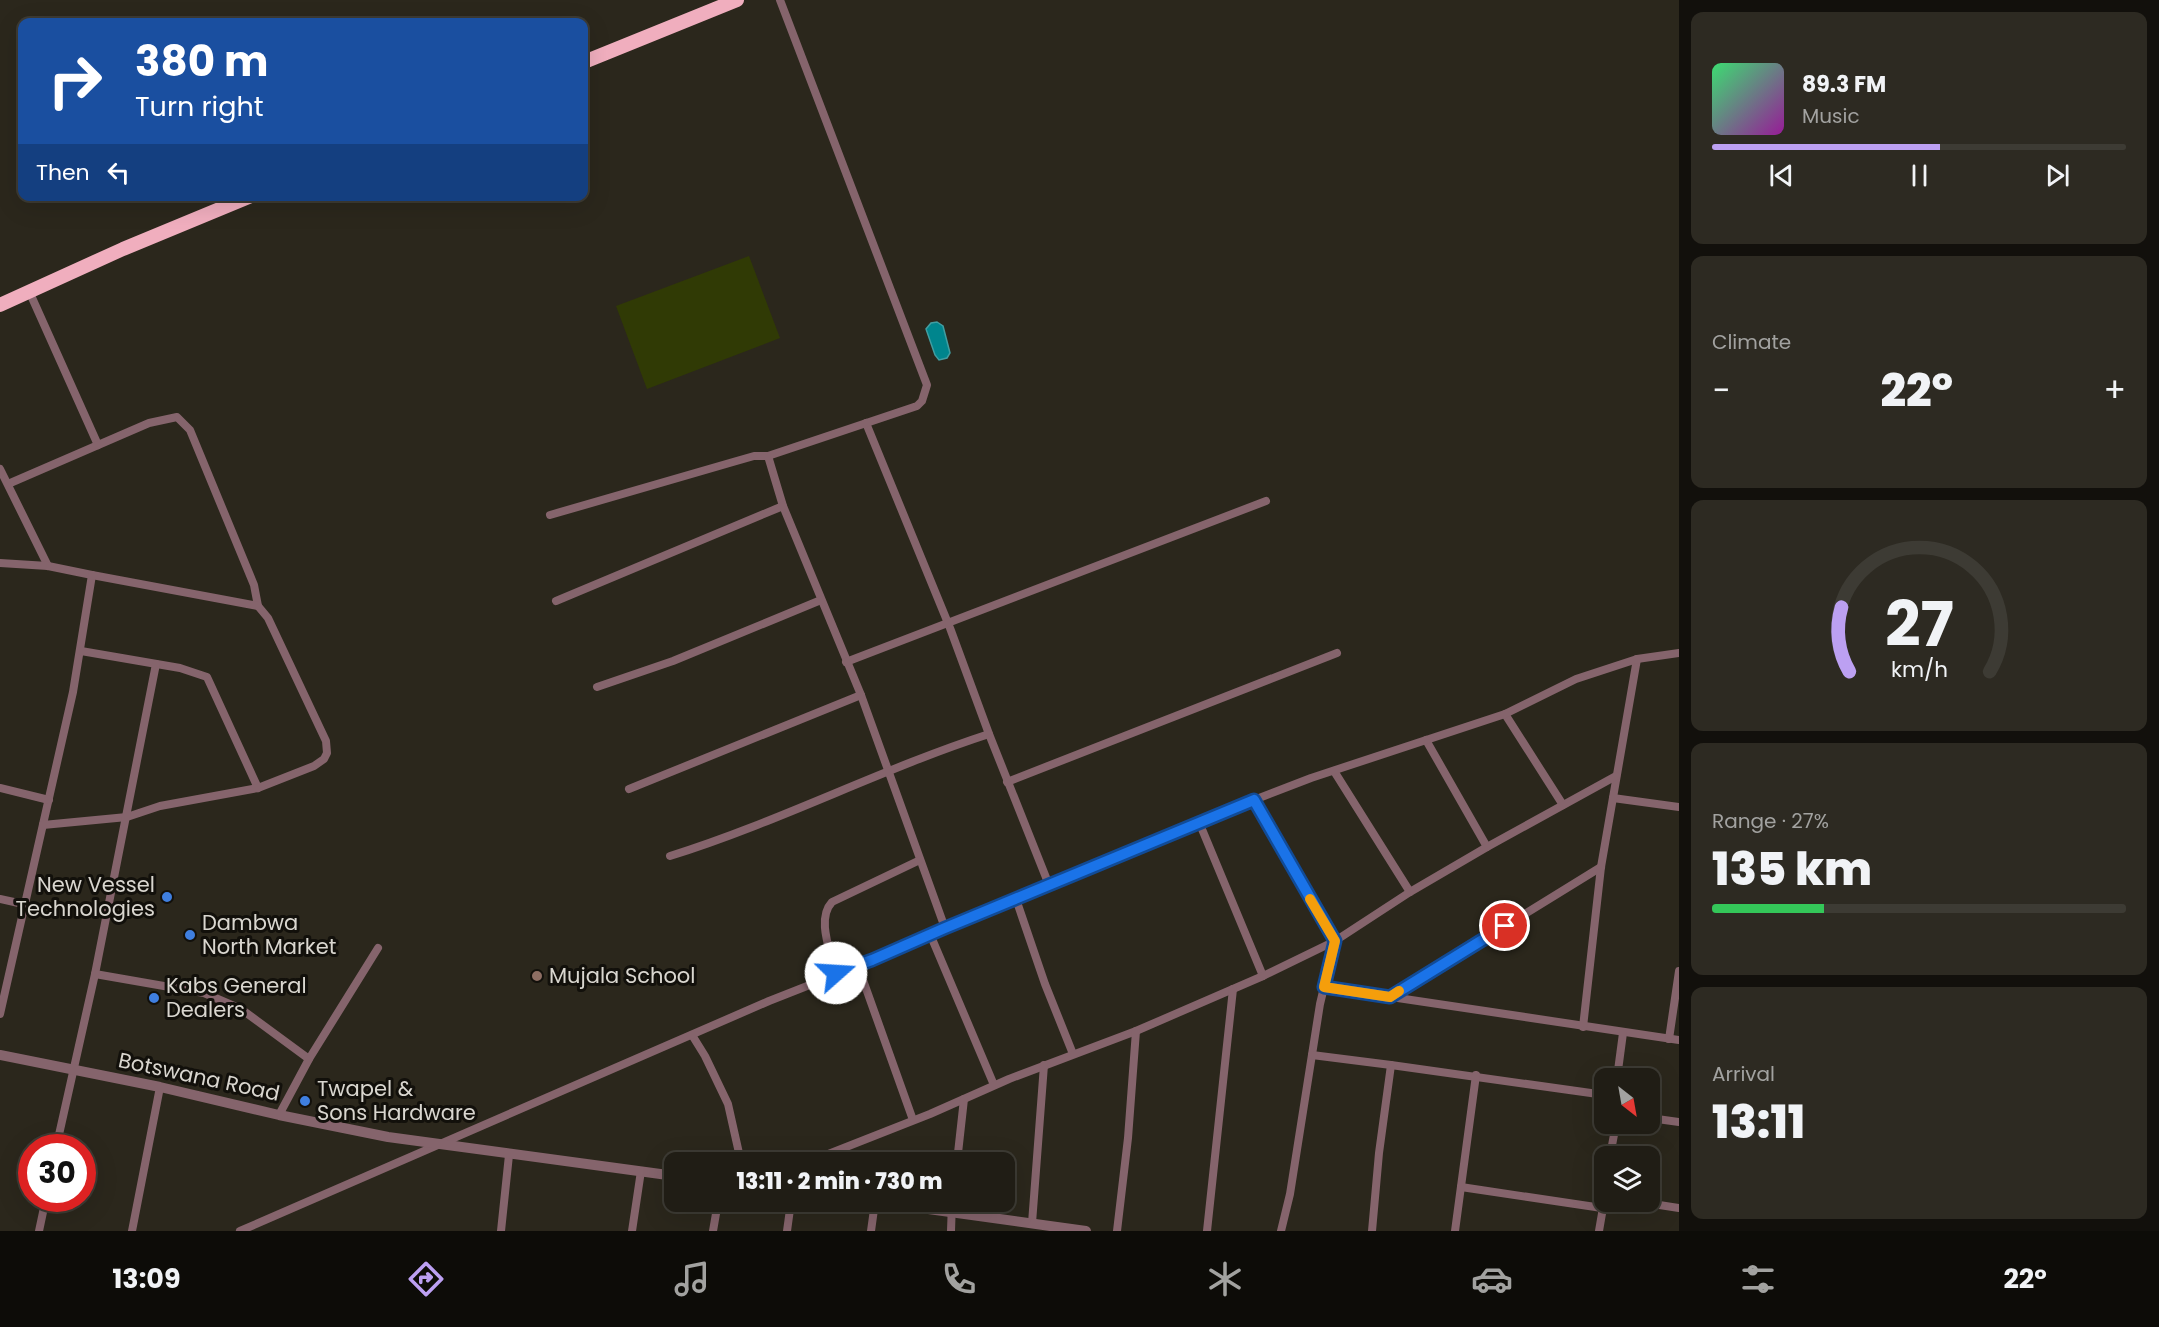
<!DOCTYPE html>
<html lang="en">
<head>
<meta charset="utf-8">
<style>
	:root { --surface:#201d15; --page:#2d2a22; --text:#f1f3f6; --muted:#a2a2a0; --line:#3d3b34; --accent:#bca0f2 }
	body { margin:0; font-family:Poppins,sans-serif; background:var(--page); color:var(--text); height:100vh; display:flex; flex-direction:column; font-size:22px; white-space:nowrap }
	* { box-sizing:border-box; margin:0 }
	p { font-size:20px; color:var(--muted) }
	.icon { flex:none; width:33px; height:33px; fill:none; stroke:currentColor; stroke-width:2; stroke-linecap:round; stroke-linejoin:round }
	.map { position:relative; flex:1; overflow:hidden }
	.details { display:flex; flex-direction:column; gap:12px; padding:12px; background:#12100c; width:480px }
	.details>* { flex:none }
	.banner { position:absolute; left:18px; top:18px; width:570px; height:183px; border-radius:12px; box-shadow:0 6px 24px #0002,0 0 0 2px var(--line); background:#1a4fa0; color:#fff; overflow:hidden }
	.needle { width:39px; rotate:149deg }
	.buttons { position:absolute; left:1594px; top:1068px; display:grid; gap:12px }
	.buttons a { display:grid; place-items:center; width:66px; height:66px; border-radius:12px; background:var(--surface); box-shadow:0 6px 24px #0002,0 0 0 2px var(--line); font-size:30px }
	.speed { position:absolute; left:18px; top:1134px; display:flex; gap:12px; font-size:30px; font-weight:700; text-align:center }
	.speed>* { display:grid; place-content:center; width:78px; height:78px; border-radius:50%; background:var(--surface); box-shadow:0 6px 24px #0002,0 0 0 2px var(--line); line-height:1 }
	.speed .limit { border:9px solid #d22; background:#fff; color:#111 }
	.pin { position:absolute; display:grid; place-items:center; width:51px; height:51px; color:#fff; margin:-26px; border:3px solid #fff; border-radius:50%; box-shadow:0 2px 6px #0007 }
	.me { position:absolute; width:66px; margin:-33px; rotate:71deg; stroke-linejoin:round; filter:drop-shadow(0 0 4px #0008) }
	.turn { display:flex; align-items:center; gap:21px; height:126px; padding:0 18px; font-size:27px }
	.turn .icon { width:78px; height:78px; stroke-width:2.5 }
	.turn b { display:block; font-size:42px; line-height:51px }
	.then { display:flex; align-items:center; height:57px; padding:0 18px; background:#0003; gap:12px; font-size:22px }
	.big { font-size:45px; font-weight:800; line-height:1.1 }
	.details .card { flex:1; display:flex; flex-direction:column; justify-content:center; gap:9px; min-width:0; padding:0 21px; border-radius:12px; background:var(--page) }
	.details .dial { align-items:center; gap:0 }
	.dial svg { height:156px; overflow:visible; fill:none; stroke:var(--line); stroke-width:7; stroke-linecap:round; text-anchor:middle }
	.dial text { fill:var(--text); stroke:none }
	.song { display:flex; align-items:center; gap:18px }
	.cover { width:72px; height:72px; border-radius:9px; background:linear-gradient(135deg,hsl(140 70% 55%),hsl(300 70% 35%)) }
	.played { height:6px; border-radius:3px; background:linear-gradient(90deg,var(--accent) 55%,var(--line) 55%) }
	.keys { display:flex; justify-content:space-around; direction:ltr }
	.heat { display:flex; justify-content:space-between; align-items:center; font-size:33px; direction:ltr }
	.charge { height:9px; border-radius:4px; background:linear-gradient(90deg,#34c759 27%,var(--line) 0) }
	.trip { position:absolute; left:664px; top:1152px; width:351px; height:60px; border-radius:12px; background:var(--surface); box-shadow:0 6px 24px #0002,0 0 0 2px var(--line); font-weight:800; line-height:60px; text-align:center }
	.tab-bar { display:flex; height:96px; justify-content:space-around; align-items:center; background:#0d0c08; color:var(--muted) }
	.tab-bar .icon { width:42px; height:42px }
	.tab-bar .current { color:var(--accent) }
	.tab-bar b { font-size:27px; color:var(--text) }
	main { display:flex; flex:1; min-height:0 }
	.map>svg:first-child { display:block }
	.green { fill:#303a05 }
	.water { fill:#00858d; stroke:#419da1; stroke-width:1.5 }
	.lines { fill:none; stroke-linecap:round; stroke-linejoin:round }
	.minor { stroke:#85646c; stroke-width:8 }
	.tertiary { stroke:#85646c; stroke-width:10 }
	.trunk { stroke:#f0aebe; stroke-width:14 }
	.route-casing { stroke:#114b97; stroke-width:15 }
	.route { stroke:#1a73e8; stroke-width:10 }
	.slow { stroke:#f59e0b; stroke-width:10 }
	.shop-dot { fill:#3f7fe0; stroke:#12100b; stroke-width:2 }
	.education-dot { fill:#8d6e63; stroke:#12100b; stroke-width:2 }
	.labels { text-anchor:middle; stroke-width:6; stroke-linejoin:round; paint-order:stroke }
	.poi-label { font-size:21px; fill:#d9d6cf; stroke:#12100b; text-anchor:start }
	.street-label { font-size:21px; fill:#d9d6cf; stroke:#12100b }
</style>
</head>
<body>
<main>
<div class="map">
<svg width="1679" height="1231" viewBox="0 0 1679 1231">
	<rect width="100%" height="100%" fill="#2b271c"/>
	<path class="green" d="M749,256L780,338L647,389L616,306Z"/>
	<path class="water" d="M937,322L943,326L950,353L947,358L939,360L935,355L926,329L931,323Z"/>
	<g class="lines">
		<g class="minor">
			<path d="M29,291L98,445"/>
			<path d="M866,423L950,628L989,734L1049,885"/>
			<path d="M768,456L783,506L861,695L945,928"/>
			<path d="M0,469L48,566"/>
			<path d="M8,484L149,423L177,417L190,430L254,585L258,606"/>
			<path d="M550,515L733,462L754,456H768L917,406L922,401L927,385L780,0"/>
			<path d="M0,563L48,566L92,575L73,692L0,1014"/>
			<path d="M556,601L783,506"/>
			<path d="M81,651L180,668L207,677L258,788"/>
			<path d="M846,662L1266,501"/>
			<path d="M597,687L673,661L821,600"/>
			<path d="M1505,714L1563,805"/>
			<path d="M1426,740L1487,847"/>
			<path d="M1334,771L1410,892"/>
			<path d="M1007,782L1337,653"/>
			<path d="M0,788L49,800"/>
			<path d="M629,789L861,695"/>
			<path d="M1613,798L1679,807"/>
			<path d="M1254,800L1335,941L1320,1004L1290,1194L1281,1231"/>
			<path d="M1199,822L1263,976"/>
			<path d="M43,825L127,817L160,806L258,788L314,766L324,759L327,753L326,741L268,618L258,606L92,575"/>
			<path d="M670,856C779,822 881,769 989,734"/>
			<path d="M0,899L23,904"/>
			<path d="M1016,899L1045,984L1073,1054"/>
			<path d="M930,934L994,1085"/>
			<path d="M858,966L913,1120"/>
			<path d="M835,973C831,952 816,919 832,902L920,860"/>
			<path d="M95,974L204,993L241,1009L309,1059"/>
			<path d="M1324,987L1679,1040"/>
			<path d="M1390,997L1601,867"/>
			<path d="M1583,1027L1601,867L1637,659"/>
			<path d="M692,1035L705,1056L728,1104L741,1162"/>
			<path d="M1669,1039L1679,971"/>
			<path d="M1312,1055L1391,1065L1379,1153L1372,1231"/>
			<path d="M1391,1065L1605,1095"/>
			<path d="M1617,1078L1623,1033"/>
			<path d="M279,1115L309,1059L378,948"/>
			<path d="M1650,1118L1679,1122"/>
			<path d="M56,1148L95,974L156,664"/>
			<path d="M1610,1156L1616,1124"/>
			<path d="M808,1162L930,1114L1009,1079L1136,1031L1263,976L1335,941L1410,892L1487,847L1616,776"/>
			<path d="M957,1162L964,1099"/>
			<path d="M1461,1187L1602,1208"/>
			<path d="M1640,1202L1679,1208"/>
			<path d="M1032,1223L1044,1065"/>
			<path d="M39,1231L46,1198"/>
			<path d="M132,1231L160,1087"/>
			<path d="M240,1231L769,1001L858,966L1254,800L1311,778L1505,714L1576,679L1637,659L1679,653"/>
			<path d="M501,1231L509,1155"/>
			<path d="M632,1231L641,1171"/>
			<path d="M713,1231L718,1202"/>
			<path d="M787,1231L791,1202"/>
			<path d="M871,1231L875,1202"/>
			<path d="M951,1231L952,1202"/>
			<path d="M1117,1231L1128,1138L1136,1031"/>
			<path d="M1207,1231L1233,989"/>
			<path d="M1455,1231L1476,1075"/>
			<path d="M1599,1231L1605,1196"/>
		</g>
		<g class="tertiary">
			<path d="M0,1055L160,1087L279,1115L388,1137L675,1176"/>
			<path d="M878,1202L1086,1231"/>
		</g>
		<g class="trunk">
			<path d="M584,62L737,0"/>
			<path d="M0,305L123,249L251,196"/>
		</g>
	</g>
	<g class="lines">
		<g class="route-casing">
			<path id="route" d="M836,973L872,960L945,928L1254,800L1335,941L1324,987L1390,997L1505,926"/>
		</g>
		<use href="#route" class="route"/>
		<path class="slow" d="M1310,899L1335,941L1324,987L1390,997L1399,991"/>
	</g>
	<g class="shop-dot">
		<circle cx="167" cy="897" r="6"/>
		<circle cx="190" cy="935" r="6"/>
		<circle cx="154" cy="998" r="6"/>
		<circle cx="305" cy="1101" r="6"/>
	</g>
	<circle class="education-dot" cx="537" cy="976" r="6"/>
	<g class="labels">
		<g class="poi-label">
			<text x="155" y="892" text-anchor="end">New Vessel<tspan x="155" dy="24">Technologies</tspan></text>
			<text x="202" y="930">Dambwa<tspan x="202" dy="24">North Market</tspan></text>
			<text x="549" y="983">Mujala School</text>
			<text x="166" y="993">Kabs General<tspan x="166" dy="24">Dealers</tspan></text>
			<text x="317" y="1096">Twapel &amp;<tspan x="317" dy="24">Sons Hardware</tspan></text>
		</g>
		<g class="street-label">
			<text transform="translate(199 1077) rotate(12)" y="7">Botswana Road</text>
		</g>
	</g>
</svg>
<div class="buttons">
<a><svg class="needle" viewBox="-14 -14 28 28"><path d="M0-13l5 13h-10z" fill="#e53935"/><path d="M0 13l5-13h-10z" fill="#a2a2a0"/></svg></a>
<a><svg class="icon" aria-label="layers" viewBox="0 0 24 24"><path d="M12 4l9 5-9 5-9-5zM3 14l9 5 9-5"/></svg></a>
</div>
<div class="speed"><div class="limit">30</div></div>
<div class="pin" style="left:1505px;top:926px;background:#d93025"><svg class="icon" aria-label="arrive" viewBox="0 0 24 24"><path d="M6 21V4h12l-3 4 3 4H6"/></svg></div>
<svg class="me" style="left:836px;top:973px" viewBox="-20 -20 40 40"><circle r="19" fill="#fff"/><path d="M0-13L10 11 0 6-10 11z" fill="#1a73e8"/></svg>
<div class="trip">13:11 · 2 min · 730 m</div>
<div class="banner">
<div class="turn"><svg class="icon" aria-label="right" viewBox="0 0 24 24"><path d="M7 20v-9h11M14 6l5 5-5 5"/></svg><div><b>380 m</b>Turn right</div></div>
<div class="then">Then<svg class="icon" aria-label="left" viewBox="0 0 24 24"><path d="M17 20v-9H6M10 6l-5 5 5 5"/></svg></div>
</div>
</div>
<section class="details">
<div class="card">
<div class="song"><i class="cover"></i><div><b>89.3 FM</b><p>Music</p></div></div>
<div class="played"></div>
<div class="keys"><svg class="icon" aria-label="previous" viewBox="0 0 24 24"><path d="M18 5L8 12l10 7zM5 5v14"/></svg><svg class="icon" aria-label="pause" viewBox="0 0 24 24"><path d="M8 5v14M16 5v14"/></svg><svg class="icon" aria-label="next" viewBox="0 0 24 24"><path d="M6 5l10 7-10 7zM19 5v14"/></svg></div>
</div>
<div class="card"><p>Climate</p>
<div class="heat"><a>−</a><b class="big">22°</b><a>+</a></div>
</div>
<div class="card dial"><svg viewBox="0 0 100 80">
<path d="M14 69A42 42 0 1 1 86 69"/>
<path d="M14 69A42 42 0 0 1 10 36" stroke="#bca0f2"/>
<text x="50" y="56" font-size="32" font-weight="700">27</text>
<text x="50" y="72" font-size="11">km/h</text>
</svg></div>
<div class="card"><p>Range · 27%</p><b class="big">135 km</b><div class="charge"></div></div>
<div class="card"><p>Arrival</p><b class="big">13:11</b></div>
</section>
</main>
<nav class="tab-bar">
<b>13:09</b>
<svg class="icon current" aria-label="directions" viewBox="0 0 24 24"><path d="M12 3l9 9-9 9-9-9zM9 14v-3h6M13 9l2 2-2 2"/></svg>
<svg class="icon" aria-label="music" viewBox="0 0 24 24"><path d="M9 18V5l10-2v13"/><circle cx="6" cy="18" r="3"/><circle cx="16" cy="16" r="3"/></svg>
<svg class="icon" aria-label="phone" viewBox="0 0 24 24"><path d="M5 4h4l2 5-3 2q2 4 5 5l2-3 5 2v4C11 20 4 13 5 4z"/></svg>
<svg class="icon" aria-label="climate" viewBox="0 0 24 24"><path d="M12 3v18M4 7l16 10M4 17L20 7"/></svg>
<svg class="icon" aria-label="car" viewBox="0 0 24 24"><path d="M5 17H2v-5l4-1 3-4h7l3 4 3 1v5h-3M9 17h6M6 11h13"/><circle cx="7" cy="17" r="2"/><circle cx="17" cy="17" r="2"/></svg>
<svg class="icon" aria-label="filters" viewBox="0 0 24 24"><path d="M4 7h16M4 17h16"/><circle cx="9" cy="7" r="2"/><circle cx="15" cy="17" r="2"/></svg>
<b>22°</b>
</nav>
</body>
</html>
